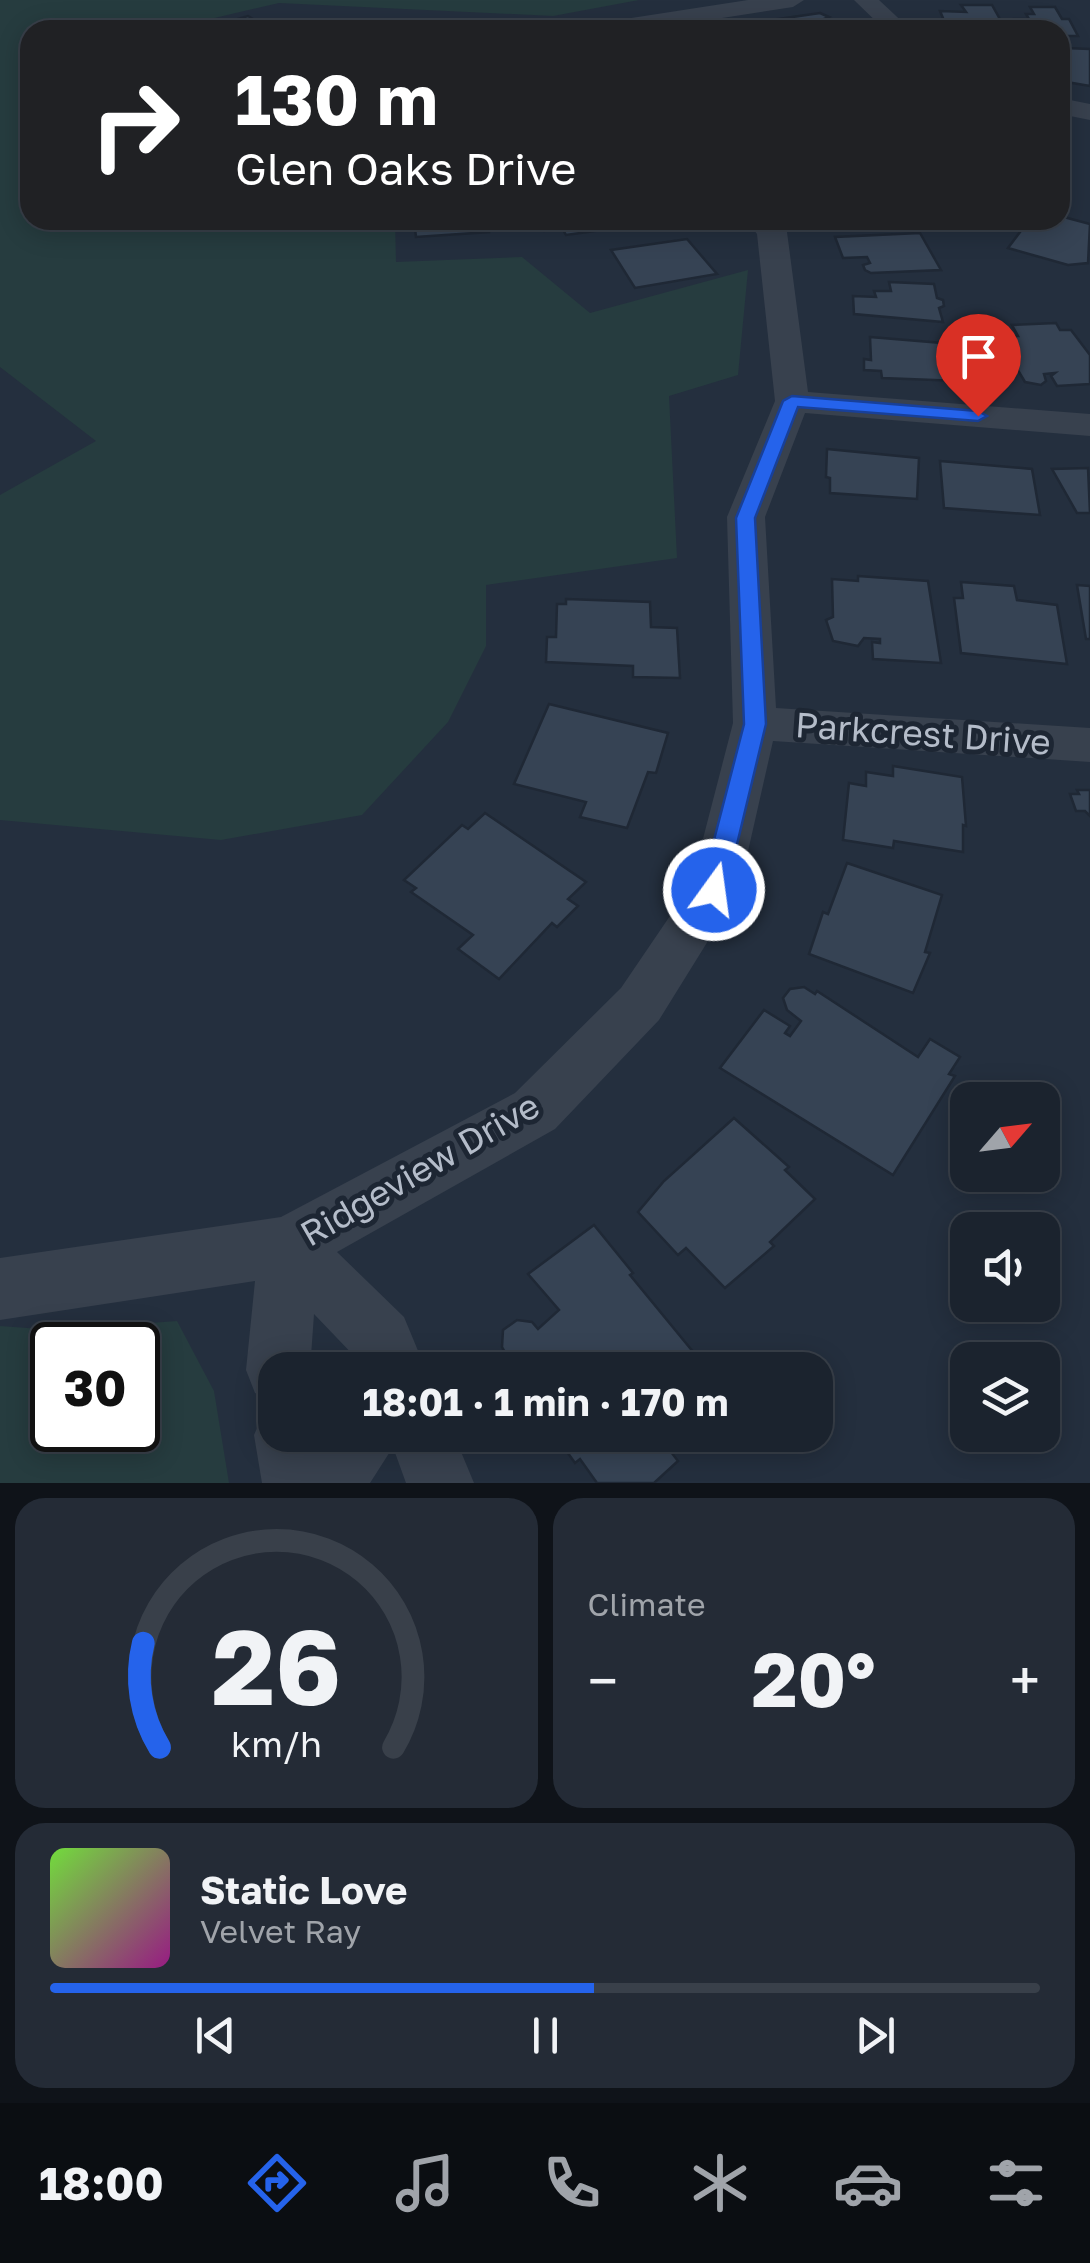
<!DOCTYPE html>
<html lang="en">
<head>
<meta charset="utf-8">
<style>
	:root { --surface:#1b232e; --page:#242b36; --text:#f1f3f6; --muted:#a0a4aa; --line:#39404a; --accent:#2563eb }
	body { margin:0; font-family:"Golos Text",sans-serif; background:var(--page); color:var(--text); height:100vh; display:flex; flex-direction:column; font-size:38px; white-space:nowrap }
	* { box-sizing:border-box; margin:0 }
	p { font-size:32px; color:var(--muted) }
	.icon { flex:none; width:55px; height:55px; fill:none; stroke:currentColor; stroke-width:2; stroke-linecap:round; stroke-linejoin:round }
	.map { position:relative; height:1483px; overflow:hidden }
	.panel { display:flex; flex-direction:column; gap:15px; padding:15px; background:#0f1319; flex:1 }
	.panel>* { flex:none }
	.hud { position:absolute; left:20px; top:20px; width:1050px; height:210px; border-radius:30px; box-shadow:0 5px 25px #0003,0 0 0 2px var(--line); background:#202124; color:#fff; overflow:hidden }
	.needle { width:65px; rotate:62deg }
	.tools { position:absolute; left:950px; top:1082px; display:grid; gap:20px }
	.tools a { display:grid; place-items:center; width:110px; height:110px; border-radius:20px; background:var(--surface); box-shadow:0 5px 25px #0003,0 0 0 2px var(--line); font-size:50px }
	.speed { position:absolute; left:30px; top:1322px; display:flex; gap:20px; font-size:50px; font-weight:700; text-align:center }
	.speed>* { display:grid; place-content:center; width:130px; height:130px; border-radius:50%; background:var(--surface); box-shadow:0 5px 25px #0003,0 0 0 2px var(--line); line-height:1 }
	.speed .limit { border:5px solid #111; border-radius:15px; background:#fff; color:#111 }
	.pin { position:absolute; display:grid; place-items:center; width:85px; height:85px; color:#fff; margin:-102px -42px; border-radius:50% 50% 50% 0; rotate:-45deg; box-shadow:0 0 10px #0007 }
	.pin .icon { rotate:45deg }
	.me { position:absolute; width:110px; margin:-55px; rotate:14deg; stroke-linejoin:round; filter:drop-shadow(0 0 8px #0008) }
	.turn { display:flex; align-items:center; gap:35px; height:210px; padding:0 50px; font-size:45px }
	.turn .icon { width:130px; height:130px; stroke-width:2.5 }
	.turn b { display:block; font-size:70px; line-height:85px }
	.big { font-size:75px; font-weight:700; line-height:1.1 }
	.panel .tile { flex:1; display:flex; flex-direction:column; justify-content:center; gap:15px; min-width:0; padding:0 35px; border-radius:30px; background:var(--page) }
	.panel .dial { align-items:center; gap:0 }
	.dial svg { height:260px; overflow:visible; fill:none; stroke:var(--line); stroke-width:7; stroke-linecap:round; text-anchor:middle }
	.dial text { fill:var(--text); stroke:none }
	.song { display:flex; align-items:center; gap:30px }
	.cover { width:120px; height:120px; border-radius:15px; background:linear-gradient(135deg,hsl(100 70% 55%),hsl(310 70% 35%)) }
	.played { height:10px; border-radius:5px; background:linear-gradient(90deg,var(--accent) 55%,var(--line) 55%) }
	.keys { display:flex; justify-content:space-around; direction:ltr }
	.heat { display:flex; justify-content:space-between; align-items:center; font-size:55px; direction:ltr }
	.panel .tiles { flex:1; display:grid; gap:15px; grid-template-columns:1fr 1fr }
	.tile:last-child { grid-column:span 2 }
	.trip { position:absolute; left:258px; top:1352px; width:575px; height:100px; border-radius:30px; background:var(--surface); box-shadow:0 5px 25px #0003,0 0 0 2px var(--line); font-weight:700; line-height:100px; text-align:center }
	.dock { display:flex; height:160px; justify-content:space-around; align-items:center; background:#0b0e12; color:var(--muted) }
	.dock .icon { width:70px; height:70px }
	.dock .current { color:var(--accent) }
	.dock b { font-size:45px; color:var(--text) }
	.map>svg:first-child { display:block }
	.green { fill:#263c3f; fill-rule:evenodd }
	.building { fill:#364354; stroke:#1f2835; stroke-width:2.5 }
	.lines { fill:none; stroke-linecap:round; stroke-linejoin:round }
	.minor { fill:#38414e; fill-rule:evenodd }
	.route { fill:#2563eb; stroke:#184099; stroke-width:2.5 }
	.labels { text-anchor:middle; stroke-width:10; stroke-linejoin:round; paint-order:stroke }
	.street-label { font-size:35px; fill:#b4bcc9; stroke:#1d2633 }
</style>
</head>
<body>
<div class="map">
<svg width="1090" height="1483" viewBox="0 0 1090 1483">
	<rect width="100%" height="100%" fill="#242f3e"/>
	<g class="green">
		<path d="M0,0H639L553,16L279,3L163,30H30V220H395L396,262L522,257L590,313L748,270L738,375L669,396L677,558L486,585V646L448,722L362,815L221,840L0,820V495L96,441L0,367Z"/>
		<path d="M177,1321L214,1391L229,1483H0V1326L55,1330ZM52,1345H138V1430H52Z"/>
	</g>
	<g class="building">
		<path d="M961,5H992L1006,30H948L940,11L966,12Z"/>
		<path d="M1030,7H1055L1062,19H1069L1078,36H1060V30H1022L1015,19H1029L1026,14H1034Z"/>
		<path d="M820,13L829,17L824,19L828,23L844,21L855,30H782L772,20Z"/>
		<path d="M248,16L270,30H198L210,27Z"/>
		<path d="M508,23L509,30H450V25Z"/>
		<path d="M1065,48L1090,49V86L1061,81L1064,76L1060,75V55Z"/>
		<path d="M1060,216L1090,224L1088,263L1068,265L1008,248L1029,220H1060Z"/>
		<path d="M414,220H487L489,232L416,237Z"/>
		<path d="M537,220H606L608,222L591,224L595,231L566,235L562,228L544,231Z"/>
		<path d="M824,220H902L845,227L841,222L827,224Z"/>
		<path d="M920,233L941,270L871,273L865,270L863,265L870,263L867,257L843,258L835,237Z"/>
		<path d="M687,239L717,274L635,288L611,250Z"/>
		<path d="M889,282L934,284L937,298L943,300L944,306L939,308L943,322L854,314L853,296L876,297L874,291H891Z"/>
		<path d="M1056,323L1060,330H1071L1090,355V384L1057,386L1051,376L1055,373L1044,374L1046,381L1041,385L1025,382L998,337L1018,336L1012,325Z"/>
		<path d="M870,337L954,344L960,381L882,378L881,371L864,370V359L871,360Z"/>
		<path d="M827,449L919,458L917,499L830,493V478L826,477Z"/>
		<path d="M940,461L1032,469L1040,515L944,508Z"/>
		<path d="M1088,468L1090,513H1077L1052,469Z"/>
		<path d="M858,576L928,581L941,663L873,659L872,642L880,643V639L864,638L858,646L833,641L826,620L833,617L832,579L858,581Z"/>
		<path d="M961,582L1014,586L1017,600L1057,605L1067,664L961,653L954,598H963Z"/>
		<path d="M1077,585L1090,586V639H1086Z"/>
		<path d="M566,599L650,602L651,627L677,628L680,678L633,677V666L546,662L547,637H556L557,604H566Z"/>
		<path d="M549,704L668,733L656,773L648,772L627,828L580,817L586,802L514,784Z"/>
		<path d="M893,766L962,777L966,826L963,825V852L894,841L893,848L843,840L849,783L866,786V772L893,776Z"/>
		<path d="M1077,790H1090V816L1085,811H1076L1070,794H1079Z"/>
		<path d="M485,813L586,882L568,899L578,906L557,927L552,923L499,979L458,949L473,935L411,892L416,888L404,880L462,825L468,829Z"/>
		<path d="M847,863L942,895L925,952L930,953L913,993L809,954L823,912L828,914Z"/>
		<path d="M804,987L815,994L817,991L918,1057L930,1039L960,1057L949,1074L955,1076L893,1175L720,1068L764,1010L790,1026L785,1033L790,1036L801,1021L787,1010L783,998L790,989Z"/>
		<path d="M734,1118L789,1167L785,1170L815,1199L770,1242L774,1246L725,1288L686,1248L678,1255L638,1212L664,1181Z"/>
		<path d="M594,1225L633,1273L630,1275L708,1370H515L502,1347L503,1330L517,1320L532,1322L538,1329L559,1310L528,1274Z"/>
		<path d="M555,1435H658L678,1461L654,1483H597L580,1459L575,1463Z"/>
	</g>
	<g class="lines">
		<g class="minor">
			<path d="M748,0H804L793,7L645,30H587L599,23Z"/>
			<path d="M854,0H879L911,30H885Z"/>
			<path d="M1060,98L1090,104V120L1060,114Z"/>
			<path d="M746,220H777L787,232L808,392L1090,414V436L805,413L765,517L776,708L1090,728V762L773,741L739,891L659,1020L555,1129L337,1252L404,1317L426,1370H362L358,1360L314,1314L310,1370H275V1401L255,1393L246,1370L255,1281L0,1320V1258L281,1217L515,1093L621,988L691,885L733,723L727,517L775,401L757,234Z"/>
			<path d="M275,1407V1435H320L321,1439L323,1435H454L474,1483H406L393,1447L370,1483H262L254,1435L264,1412Z"/>
		</g>
	</g>
	<path class="route" d="M792,396L978,411L987,416L978,421L798,407L755,518L766,724L726,890L723,898H705L701,890L744,724L736,518L783,401Z"/>
	<g class="labels">
		<g class="street-label">
			<text transform="translate(923 734) rotate(4)" y="12">Parkcrest Drive</text>
			<text transform="translate(420 1170) rotate(-30)" y="12">Ridgeview Drive</text>
		</g>
	</g>
</svg>
<div class="tools">
<a><svg class="needle" viewBox="-14 -14 28 28"><path d="M0-13l5 13h-10z" fill="#e53935"/><path d="M0 13l5-13h-10z" fill="#a0a4aa"/></svg></a>
<a><svg class="icon" aria-label="sound" viewBox="0 0 24 24"><path d="M4 9h4l5-4v14l-5-4H4zM17 9q2 3 0 6"/></svg></a>
<a><svg class="icon" aria-label="layers" viewBox="0 0 24 24"><path d="M12 4l9 5-9 5-9-5zM3 14l9 5 9-5"/></svg></a>
</div>
<div class="speed"><div class="limit">30</div></div>
<div class="pin" style="left:978px;top:416px;background:#d93025"><svg class="icon" aria-label="arrive" viewBox="0 0 24 24"><path d="M6 21V4h12l-3 4 3 4H6"/></svg></div>
<svg class="me" style="left:714px;top:890px" viewBox="-20 -20 40 40"><circle r="17" fill="#2563eb" stroke="#fff" stroke-width="3"/><path d="M0-11L8 9 0 5-8 9z" fill="#fff"/></svg>
<div class="trip">18:01 · 1 min · 170 m</div>
<div class="hud">
<div class="turn"><svg class="icon" aria-label="right" viewBox="0 0 24 24"><path d="M7 20v-9h11M14 6l5 5-5 5"/></svg><div><b>130 m</b>Glen Oaks Drive</div></div>
</div>
</div>
<section class="panel">
<div class="tiles">
<div class="tile dial"><svg viewBox="0 0 100 80">
<path d="M14 69A42 42 0 1 1 86 69"/>
<path d="M14 69A42 42 0 0 1 9 37" stroke="#2563eb"/>
<text x="50" y="56" font-size="32" font-weight="700">26</text>
<text x="50" y="72" font-size="11">km/h</text>
</svg></div>
<div class="tile"><p>Climate</p>
<div class="heat"><a>−</a><b class="big">20°</b><a>+</a></div>
</div>
<div class="tile">
<div class="song"><i class="cover"></i><div><b>Static Love</b><p>Velvet Ray</p></div></div>
<div class="played"></div>
<div class="keys"><svg class="icon" aria-label="previous" viewBox="0 0 24 24"><path d="M18 5L8 12l10 7zM5 5v14"/></svg><svg class="icon" aria-label="pause" viewBox="0 0 24 24"><path d="M8 5v14M16 5v14"/></svg><svg class="icon" aria-label="next" viewBox="0 0 24 24"><path d="M6 5l10 7-10 7zM19 5v14"/></svg></div>
</div>
</div>
</section>
<nav class="dock">
<b>18:00</b>
<svg class="icon current" aria-label="directions" viewBox="0 0 24 24"><path d="M12 3l9 9-9 9-9-9zM9 14v-3h6M13 9l2 2-2 2"/></svg>
<svg class="icon" aria-label="music" viewBox="0 0 24 24"><path d="M9 18V5l10-2v13"/><circle cx="6" cy="18" r="3"/><circle cx="16" cy="16" r="3"/></svg>
<svg class="icon" aria-label="phone" viewBox="0 0 24 24"><path d="M5 4h4l2 5-3 2q2 4 5 5l2-3 5 2v4C11 20 4 13 5 4z"/></svg>
<svg class="icon" aria-label="climate" viewBox="0 0 24 24"><path d="M12 3v18M4 7l16 10M4 17L20 7"/></svg>
<svg class="icon" aria-label="car" viewBox="0 0 24 24"><path d="M5 17H2v-5l4-1 3-4h7l3 4 3 1v5h-3M9 17h6M6 11h13"/><circle cx="7" cy="17" r="2"/><circle cx="17" cy="17" r="2"/></svg>
<svg class="icon" aria-label="filters" viewBox="0 0 24 24"><path d="M4 7h16M4 17h16"/><circle cx="9" cy="7" r="2"/><circle cx="15" cy="17" r="2"/></svg>
</nav>
</body>
</html>
